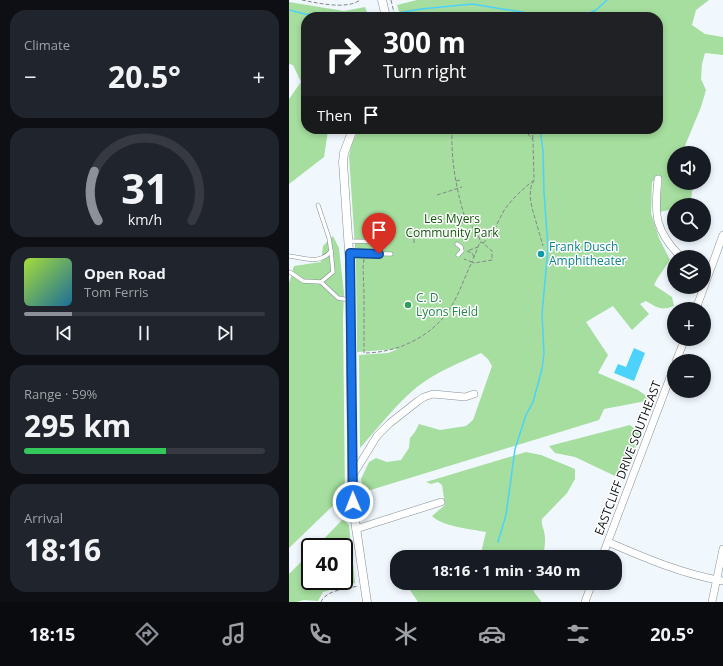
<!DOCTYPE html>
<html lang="en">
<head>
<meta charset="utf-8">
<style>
	:root { --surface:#171b24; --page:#20242c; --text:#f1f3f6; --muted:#9ea1a6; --line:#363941; --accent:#8c9099 }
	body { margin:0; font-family:"Open Sans",sans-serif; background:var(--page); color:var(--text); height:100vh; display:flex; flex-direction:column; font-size:15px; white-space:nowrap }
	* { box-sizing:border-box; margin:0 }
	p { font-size:13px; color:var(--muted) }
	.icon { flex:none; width:22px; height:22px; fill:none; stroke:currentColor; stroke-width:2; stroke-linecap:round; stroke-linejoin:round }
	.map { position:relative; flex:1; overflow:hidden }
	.panel { display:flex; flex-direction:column; gap:10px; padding:10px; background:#0d0f14; width:289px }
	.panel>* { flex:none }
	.top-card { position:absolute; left:12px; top:12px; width:362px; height:122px; border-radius:16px; box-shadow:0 2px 6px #0003; background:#202124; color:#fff; overflow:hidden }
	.fabs { position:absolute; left:378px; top:146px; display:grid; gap:8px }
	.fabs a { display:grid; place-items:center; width:44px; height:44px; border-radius:50%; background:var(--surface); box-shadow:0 2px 6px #0003; font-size:20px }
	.speed { position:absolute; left:12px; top:538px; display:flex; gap:8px; font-size:20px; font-weight:700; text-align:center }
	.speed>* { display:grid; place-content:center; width:52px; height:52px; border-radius:50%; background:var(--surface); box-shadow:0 2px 6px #0003; line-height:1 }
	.speed .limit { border:2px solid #111; border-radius:6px; background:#fff; color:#111 }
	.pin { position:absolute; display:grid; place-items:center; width:34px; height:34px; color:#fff; margin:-41px -17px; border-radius:50% 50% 50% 0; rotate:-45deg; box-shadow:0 0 4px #0007 }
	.pin .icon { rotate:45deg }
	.me { position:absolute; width:44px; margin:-22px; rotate:359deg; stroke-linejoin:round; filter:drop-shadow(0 0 3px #0008) }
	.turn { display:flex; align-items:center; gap:14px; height:84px; padding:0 16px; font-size:18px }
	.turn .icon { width:52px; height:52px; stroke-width:2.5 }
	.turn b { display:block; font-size:28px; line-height:34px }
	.then { display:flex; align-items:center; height:38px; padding:0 16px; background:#0003; gap:8px; font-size:15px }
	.big { font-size:30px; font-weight:700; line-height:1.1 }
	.panel .tile { flex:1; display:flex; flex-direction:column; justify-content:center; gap:6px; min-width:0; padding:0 14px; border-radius:16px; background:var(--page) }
	.panel .dial { align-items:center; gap:0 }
	.dial svg { height:104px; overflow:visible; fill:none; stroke:var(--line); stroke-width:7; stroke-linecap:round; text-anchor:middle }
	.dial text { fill:var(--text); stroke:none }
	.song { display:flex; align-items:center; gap:12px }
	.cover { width:48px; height:48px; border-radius:6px; background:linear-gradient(135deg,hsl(80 70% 55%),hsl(200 70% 35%)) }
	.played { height:4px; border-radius:2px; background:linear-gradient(90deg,var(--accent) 20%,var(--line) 20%) }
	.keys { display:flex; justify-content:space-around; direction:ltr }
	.heat { display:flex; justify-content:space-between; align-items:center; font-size:22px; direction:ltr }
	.charge { height:6px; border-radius:3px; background:linear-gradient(90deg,#34c759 59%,var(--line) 0) }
	.trip { position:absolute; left:101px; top:550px; width:232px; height:40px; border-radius:16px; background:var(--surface); box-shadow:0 2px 6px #0003; font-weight:700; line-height:40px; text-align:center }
	.tab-bar { display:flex; height:64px; justify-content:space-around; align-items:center; background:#090b0e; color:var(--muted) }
	.tab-bar .icon { width:28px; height:28px }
	.tab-bar .selected { color:var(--accent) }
	.tab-bar b { font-size:18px; color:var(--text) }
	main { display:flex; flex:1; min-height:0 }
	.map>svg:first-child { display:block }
	.green { fill:#a5de9e }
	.water { fill:#4cd2fb }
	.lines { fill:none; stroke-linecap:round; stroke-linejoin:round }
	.stream { stroke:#4cd2fb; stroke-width:1.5 }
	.service-casing { stroke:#878f96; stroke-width:4.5 }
	.minor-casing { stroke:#878f96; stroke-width:8 }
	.tertiary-casing { stroke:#878f96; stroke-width:9 }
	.path { stroke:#82888c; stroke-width:1; stroke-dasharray:4 2; stroke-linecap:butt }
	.service { stroke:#fff; stroke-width:3.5 }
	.minor { stroke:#fff; stroke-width:7 }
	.tertiary { stroke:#fff; stroke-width:8 }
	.route-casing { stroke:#114b97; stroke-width:10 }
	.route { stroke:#1a73e8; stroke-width:7 }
	.culture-dot { fill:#0f9aa8; stroke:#fff; stroke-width:1.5 }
	.leisure-dot { fill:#2e9e5b; stroke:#fff; stroke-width:1.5 }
	.labels { text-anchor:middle; stroke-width:3; stroke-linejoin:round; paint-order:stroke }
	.park-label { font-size:12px; fill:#12580b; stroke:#fff }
	.culture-label { font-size:12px; fill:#0d838f; stroke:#fff; text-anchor:start }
	.leisure-label { font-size:12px; fill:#27864d; stroke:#fff; text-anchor:start }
	.street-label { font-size:12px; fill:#0c1012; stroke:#fff }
</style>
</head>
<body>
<main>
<section class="panel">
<div class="tile"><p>Climate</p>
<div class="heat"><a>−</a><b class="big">20.5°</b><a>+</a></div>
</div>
<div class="tile dial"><svg viewBox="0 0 100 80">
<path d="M14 69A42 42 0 1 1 86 69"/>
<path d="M14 69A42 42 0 0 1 11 31" stroke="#8c9099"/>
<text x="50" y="56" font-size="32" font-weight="700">31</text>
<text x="50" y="72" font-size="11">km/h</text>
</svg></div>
<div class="tile">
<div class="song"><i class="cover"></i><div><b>Open Road</b><p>Tom Ferris</p></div></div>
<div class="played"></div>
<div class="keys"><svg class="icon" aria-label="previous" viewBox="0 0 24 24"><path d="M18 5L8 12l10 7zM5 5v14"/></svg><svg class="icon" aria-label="pause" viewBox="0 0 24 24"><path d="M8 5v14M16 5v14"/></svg><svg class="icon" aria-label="next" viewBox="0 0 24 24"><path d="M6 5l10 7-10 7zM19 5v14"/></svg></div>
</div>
<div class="tile"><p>Range · 59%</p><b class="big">295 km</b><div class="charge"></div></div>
<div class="tile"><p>Arrival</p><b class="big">18:16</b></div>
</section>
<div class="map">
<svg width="434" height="602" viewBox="0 0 434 602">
	<rect width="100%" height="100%" fill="#f0f8fe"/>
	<g class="green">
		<path d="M128,0H420L407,10L403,25L416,34L434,37V55L416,53L413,64L412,79L417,90L412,107L393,153H385V183H404L402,201L397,205H385V209L370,212L373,181L370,176L363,182L362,213L370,238L381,260L368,279L365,285L383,297L385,306C372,311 369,308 357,301L351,304L360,314L343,330L324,306L297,322L319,355L309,373L349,390L360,398L357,401L315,409L310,420L75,492L72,479L80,462L87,458L98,462L112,460L120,448L121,438L126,432L130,424L151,430L177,426L184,420L203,366L199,359L192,353C170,363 147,372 128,387C107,404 89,428 71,448L70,355L99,353L109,349L68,352L67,261L60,156L63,143L70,129H369V17H112L108,5Z"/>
		<path d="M0,2L55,11L76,7L80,17H17V129H38L39,131L35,157L0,184V99L12,82L4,65L0,64Z"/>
		<path d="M44,236L50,248L55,293L54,317L56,494L0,548V283L5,266L32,262L34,246Z"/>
		<path d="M341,425L351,433L342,464L326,476L286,457L266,453L260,446Z"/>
		<path d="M237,452L252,455L286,469V479L278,493L253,519C252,524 254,527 255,531C257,540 256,549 253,557H191L197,532C182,529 154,527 143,516L156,505L153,485L149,482L142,484L137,482Z"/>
		<path d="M54,519L60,525L66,583L34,592L29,601L15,600L7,602H0V574L21,553V581H55V547H27Z"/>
		<path d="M119,583H164L165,585L176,587L179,583H243L245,592L252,601V602H129L119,587Z"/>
	</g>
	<path class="water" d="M345,348L356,353L345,381L325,373L329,364L337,367Z"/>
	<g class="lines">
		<g class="stream">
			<path d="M0,10L16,14L49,17"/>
			<path d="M109,13L132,9L183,4L263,17"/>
			<path d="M78,17L84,16"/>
			<path d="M292,17L307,10L318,0"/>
			<path d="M209,542L217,515L226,449L237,415L244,402L253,369L255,353L253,314L259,248L255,192L254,151L251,129"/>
		</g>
		<g class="service-casing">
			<g id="service">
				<path d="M86,229L90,242V254"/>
				<path d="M60,241L100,242"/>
				<path d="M168,244L172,247L173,251L169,255"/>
				<path d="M61,253L102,254"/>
				<path d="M0,256C15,258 31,265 42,251L40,238L29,205"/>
				<path d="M1,272L14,281L32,282L44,272L42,251"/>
				<path d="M32,282L49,298L61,300"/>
			</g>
		</g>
		<g class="minor-casing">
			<g id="minor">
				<path d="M369,179C365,215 366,231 392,257"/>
				<path d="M407,309L434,235"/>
				<path d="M387,361L396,339"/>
				<path d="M64,475L88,436L101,423L129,401L135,397L144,394L176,397L185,394"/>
				<path d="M67,529L152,502"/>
				<path d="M319,542C356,558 393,574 434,581"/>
				<path d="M313,557L385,367"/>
				<path d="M296,602L303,583"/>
				<path d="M423,602L434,549"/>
			</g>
		</g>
		<g class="tertiary-casing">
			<g id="tertiary">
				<path d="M93,0L97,17"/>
				<path d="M64,129L55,153L54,162L61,266L63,490L65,514L78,602"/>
			</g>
		</g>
		<g class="path">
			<path d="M13,0C28,3 58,10 71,0"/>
			<path d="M102,0L106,17"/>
			<path d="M163,129C162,161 167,188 176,218"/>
			<path d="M235,129L244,140L245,180L242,187L241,196L243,208L254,246"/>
			<path d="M243,129L244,139"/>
			<path d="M159,131H163"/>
			<path d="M167,181L171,180"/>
			<path d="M148,195L173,187"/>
			<path d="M168,226L172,225L177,217L190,237L191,241"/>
			<path d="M187,231L188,224L187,214"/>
			<path d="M191,242L194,243L203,251V260L185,263L183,262Z"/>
			<path d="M125,243V236"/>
			<path d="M194,243C205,235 209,220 216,209C224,198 234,189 245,180"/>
			<path d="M185,257L183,253L178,251L189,247"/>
			<path d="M75,259L74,267L75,293V353C108,353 142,337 160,310C170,295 175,278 183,262L175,259"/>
			<path d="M32,602C37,590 57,589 69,586"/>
		</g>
		<use href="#service" class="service"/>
		<use href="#minor" class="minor"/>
		<use href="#tertiary" class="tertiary"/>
	</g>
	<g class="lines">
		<g class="route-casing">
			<path id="route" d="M64,502L61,253L90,254"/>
		</g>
		<use href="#route" class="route"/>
	</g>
	<circle class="culture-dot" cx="252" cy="254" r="4"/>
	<circle class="leisure-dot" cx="119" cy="305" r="4"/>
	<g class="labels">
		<g class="park-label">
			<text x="163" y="223">Les Myers<tspan x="163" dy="14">Community Park</tspan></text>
		</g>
		<g class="culture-label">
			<text x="260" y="251">Frank Dusch<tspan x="260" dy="14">Amphitheater</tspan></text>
		</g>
		<g class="leisure-label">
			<text x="127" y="302">C. D.<tspan x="127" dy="14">Lyons Field</tspan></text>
		</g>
		<g class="street-label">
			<text transform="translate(339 458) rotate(-69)" y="4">EASTCLIFF DRIVE SOUTHEAST</text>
		</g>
	</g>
</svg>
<div class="fabs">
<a><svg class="icon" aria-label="sound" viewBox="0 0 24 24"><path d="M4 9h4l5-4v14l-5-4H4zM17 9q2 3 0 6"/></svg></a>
<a><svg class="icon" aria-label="search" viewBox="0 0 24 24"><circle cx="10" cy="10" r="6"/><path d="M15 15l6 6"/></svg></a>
<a><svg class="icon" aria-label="layers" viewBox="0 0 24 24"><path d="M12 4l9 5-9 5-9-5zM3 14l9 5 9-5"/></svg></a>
<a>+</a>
<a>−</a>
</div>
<div class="speed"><div class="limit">40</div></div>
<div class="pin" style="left:90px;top:254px;background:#d93025"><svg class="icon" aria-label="arrive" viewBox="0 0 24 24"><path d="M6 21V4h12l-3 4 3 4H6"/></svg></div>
<svg class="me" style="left:64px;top:502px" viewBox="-20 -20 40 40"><circle r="17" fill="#1a73e8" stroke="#fff" stroke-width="3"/><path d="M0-11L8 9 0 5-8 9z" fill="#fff"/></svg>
<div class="trip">18:16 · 1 min · 340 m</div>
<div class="top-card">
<div class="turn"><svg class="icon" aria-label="right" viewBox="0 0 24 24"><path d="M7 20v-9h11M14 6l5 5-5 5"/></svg><div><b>300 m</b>Turn right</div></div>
<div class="then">Then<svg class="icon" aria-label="arrive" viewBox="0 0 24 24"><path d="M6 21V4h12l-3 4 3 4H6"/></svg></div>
</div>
</div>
</main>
<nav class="tab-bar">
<b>18:15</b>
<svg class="icon selected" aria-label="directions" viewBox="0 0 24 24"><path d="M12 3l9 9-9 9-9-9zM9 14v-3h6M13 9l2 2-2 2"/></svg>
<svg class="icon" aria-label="music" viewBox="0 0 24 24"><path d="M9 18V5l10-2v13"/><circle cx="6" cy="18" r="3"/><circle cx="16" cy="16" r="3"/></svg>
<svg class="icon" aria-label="phone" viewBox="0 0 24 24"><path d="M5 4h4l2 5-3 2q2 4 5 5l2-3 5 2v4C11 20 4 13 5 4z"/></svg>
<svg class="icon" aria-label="climate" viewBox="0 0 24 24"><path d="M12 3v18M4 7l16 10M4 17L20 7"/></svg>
<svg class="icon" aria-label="car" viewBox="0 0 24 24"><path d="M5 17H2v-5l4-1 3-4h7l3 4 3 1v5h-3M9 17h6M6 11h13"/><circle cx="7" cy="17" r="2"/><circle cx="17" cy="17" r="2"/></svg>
<svg class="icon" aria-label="filters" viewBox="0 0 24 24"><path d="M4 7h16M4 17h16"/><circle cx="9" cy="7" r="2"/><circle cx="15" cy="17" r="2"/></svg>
<b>20.5°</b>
</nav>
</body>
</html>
